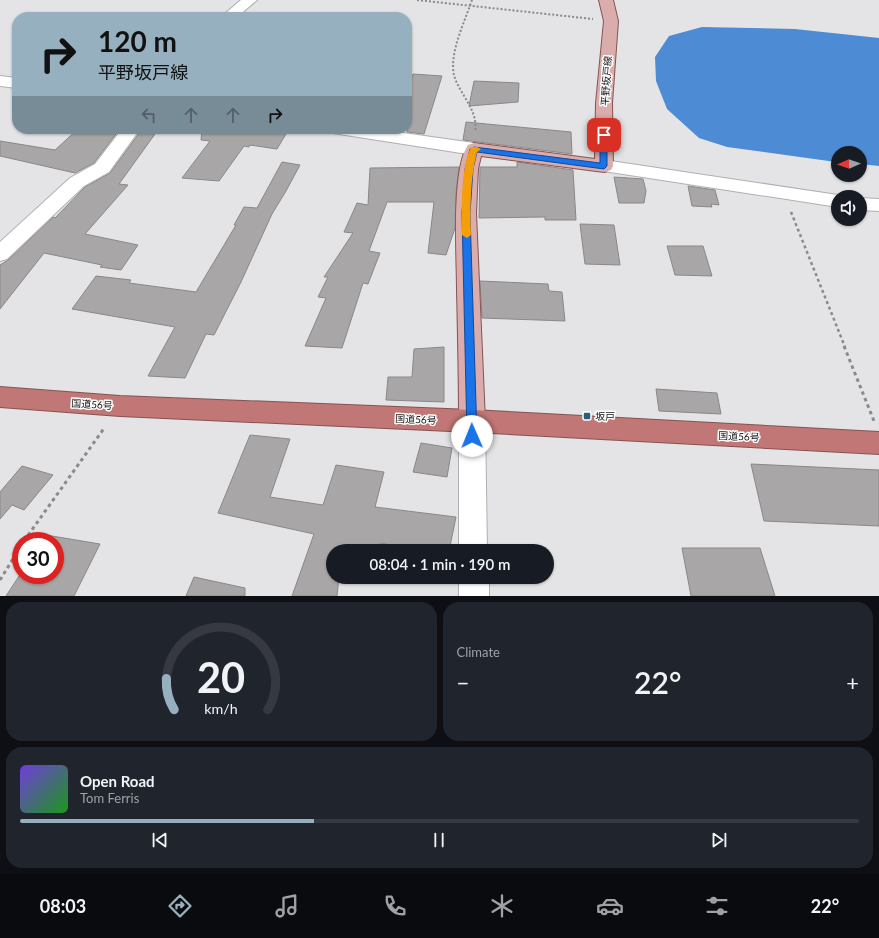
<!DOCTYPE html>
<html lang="en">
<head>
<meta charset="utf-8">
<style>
	:root { --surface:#171b24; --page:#20242c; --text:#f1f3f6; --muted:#9ea1a6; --line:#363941; --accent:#97b0bf }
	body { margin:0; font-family:Lato,"Noto Sans JP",sans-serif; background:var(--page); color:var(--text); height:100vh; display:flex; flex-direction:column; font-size:15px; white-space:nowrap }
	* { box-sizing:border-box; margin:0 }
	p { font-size:13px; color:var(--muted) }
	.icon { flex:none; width:22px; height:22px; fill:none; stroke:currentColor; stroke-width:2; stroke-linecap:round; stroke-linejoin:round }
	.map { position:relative; height:596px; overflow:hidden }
	.drawer { display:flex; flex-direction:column; gap:6px; padding:6px; background:#0d0f14; flex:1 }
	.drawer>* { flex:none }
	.banner { position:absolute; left:12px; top:12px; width:400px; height:122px; border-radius:16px; box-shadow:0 1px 3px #0004; background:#97b0bf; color:#111; overflow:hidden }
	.needle { width:26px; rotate:268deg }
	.buttons { position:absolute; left:831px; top:146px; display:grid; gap:8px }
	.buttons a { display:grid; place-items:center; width:36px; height:36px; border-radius:50%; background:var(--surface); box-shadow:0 1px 3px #0004; font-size:20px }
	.speed { position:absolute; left:12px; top:532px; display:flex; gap:8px; font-size:20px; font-weight:700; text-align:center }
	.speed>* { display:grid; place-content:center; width:52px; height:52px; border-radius:50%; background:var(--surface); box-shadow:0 1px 3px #0004; line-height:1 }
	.speed .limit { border:6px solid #d22; background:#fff; color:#111 }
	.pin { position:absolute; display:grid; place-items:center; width:34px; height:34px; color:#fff; margin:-17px; border-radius:8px; box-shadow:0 2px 6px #0006 }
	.me { position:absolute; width:44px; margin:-22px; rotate:359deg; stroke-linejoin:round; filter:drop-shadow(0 0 3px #0008) }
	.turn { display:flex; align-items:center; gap:14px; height:84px; padding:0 20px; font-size:18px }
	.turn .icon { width:52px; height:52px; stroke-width:2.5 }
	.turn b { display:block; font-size:28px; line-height:34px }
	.lanes { display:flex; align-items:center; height:38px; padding:0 20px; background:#0003; justify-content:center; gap:20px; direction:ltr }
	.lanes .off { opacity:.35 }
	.big { font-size:30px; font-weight:600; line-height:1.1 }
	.drawer .tile { flex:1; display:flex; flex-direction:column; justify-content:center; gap:6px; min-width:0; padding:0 14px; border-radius:16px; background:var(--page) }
	.drawer .dial { align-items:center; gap:0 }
	.dial svg { height:104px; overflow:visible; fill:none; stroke:var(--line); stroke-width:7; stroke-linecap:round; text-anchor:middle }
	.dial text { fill:var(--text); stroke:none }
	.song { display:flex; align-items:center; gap:12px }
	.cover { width:48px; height:48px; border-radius:6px; background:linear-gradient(135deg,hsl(260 70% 55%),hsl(120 70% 35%)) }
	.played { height:4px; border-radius:2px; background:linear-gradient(90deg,var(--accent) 35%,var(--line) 35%) }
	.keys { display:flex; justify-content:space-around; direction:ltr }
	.heat { display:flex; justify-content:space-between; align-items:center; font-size:22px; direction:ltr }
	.drawer .tiles { flex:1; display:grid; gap:6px; grid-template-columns:1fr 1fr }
	.tile:last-child { grid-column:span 2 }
	.trip { position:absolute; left:326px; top:544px; width:228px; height:40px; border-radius:20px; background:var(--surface); box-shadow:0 1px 3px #0004; font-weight:600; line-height:40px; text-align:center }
	.tab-bar { display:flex; height:64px; justify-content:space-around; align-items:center; background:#090b0e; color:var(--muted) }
	.tab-bar .icon { width:28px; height:28px }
	.tab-bar .on { color:var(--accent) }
	.tab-bar b { font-size:18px; color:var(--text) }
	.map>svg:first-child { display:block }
	.water { fill:#4d8cd4 }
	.building { fill:#a9a6a7; stroke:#8a8788 }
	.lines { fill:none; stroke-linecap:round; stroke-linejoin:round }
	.minor-casing { stroke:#b0b0b3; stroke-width:2 }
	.major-casing { stroke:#845453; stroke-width:2 }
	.highway-casing { stroke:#845453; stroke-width:2 }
	.path-far2 { stroke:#8a8a8d; stroke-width:2; stroke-dasharray:2 2; stroke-linecap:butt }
	.path-far1 { stroke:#8a8a8d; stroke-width:2.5; stroke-dasharray:3 3; stroke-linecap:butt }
	.path { stroke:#8a8a8d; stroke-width:3; stroke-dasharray:3.5 3.5; stroke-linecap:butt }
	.minor { fill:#fff; fill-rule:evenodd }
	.major { fill:#daadac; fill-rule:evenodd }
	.highway { fill:#c17775; fill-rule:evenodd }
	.route { fill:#1a73e8; stroke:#114b97 }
	.slow { fill:#f59e0b }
	.poi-dot { fill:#2a5f7b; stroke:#fff; stroke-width:1.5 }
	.labels { text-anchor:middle; stroke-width:3; stroke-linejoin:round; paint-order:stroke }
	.street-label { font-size:10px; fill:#141415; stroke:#fff }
	.poi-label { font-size:10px; fill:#141415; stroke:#fff; text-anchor:start }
</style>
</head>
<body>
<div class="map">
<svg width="879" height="596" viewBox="0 0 879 596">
	<rect width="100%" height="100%" fill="#e4e4e7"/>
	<path class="water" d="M702,27L795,29L879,38V166L860,164V153H838V162H836L727,147L699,138L667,109L656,81L655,57L669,36Z"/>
	<g class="building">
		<path d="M413,74L442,76L424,134L407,132V90Z"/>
		<path d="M474,81L519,83L518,102L469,106Z"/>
		<path d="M466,122L571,132L572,154L463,140Z"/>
		<path d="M78,129L119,130L94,163L75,173L0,156V141L55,150Z"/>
		<path d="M202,129H289L277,149L250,145L249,147L244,146L219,181L182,178L210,141L201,140Z"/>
		<path d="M140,132L155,134L119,184L128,185L85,234L138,245L121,270L100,267L102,265L44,253L0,309V265L8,260L53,217L55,218L85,187L110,173Z"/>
		<path d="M282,162L300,165L286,191L272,214L241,282L214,335L206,334L185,378L148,376L175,327L72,309L96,276L131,280L129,283L196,292L236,225H234L244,207L257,208Z"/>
		<path d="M517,162L573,170L576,220H545V217L479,218L480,167H517Z"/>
		<path d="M459,167L456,193L455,228L446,255L428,253L434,202H387L369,251L380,253L368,284L363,283L342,348L305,346L326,298L318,297L328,277H324L353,233L344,232L357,203L368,205L370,168Z"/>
		<path d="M614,177L643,179L646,191L644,203H619Z"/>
		<path d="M688,186L715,190L719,205L711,204L712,207L692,206Z"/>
		<path d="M580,224L614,225L620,265L585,264Z"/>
		<path d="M667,246H703L712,276L675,275Z"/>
		<path d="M480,281L548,284L549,291L562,292L565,321L482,318Z"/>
		<path d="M444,347V402L386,400L388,377H412L414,349Z"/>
		<path d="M656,389L717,393L721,414L659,411Z"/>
		<path d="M250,435L290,439L270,497L323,505L336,465L384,472L375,507L456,517L449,551H425L380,543L378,551H333V577H339L337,596H292L314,534L218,513Z"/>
		<path d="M421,443L452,448L447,477L413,472Z"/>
		<path d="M751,464L879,470V526L764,521Z"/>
		<path d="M22,466L53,475L24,510L12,505L0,519V492Z"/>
		<path d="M46,535L100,544L74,596H6L21,573V575H55V541H42Z"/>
		<path d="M682,548H760L775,596H691Z"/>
		<path d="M194,577L245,588V596H186Z"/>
	</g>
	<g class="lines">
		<g class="minor-casing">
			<g id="minor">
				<path d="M241,0H257L237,17H221Z"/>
				<path d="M0,76L17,78V88L0,86Z"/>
				<path d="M122,129H140L109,172L84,186L7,259L0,261V242L70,178L95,164Z"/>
				<path d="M330,129H375L474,143L480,145L483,149L480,153L474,155L339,134L333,133Z"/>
				<path d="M604,160L838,195L845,197H838V207L597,170L595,166L597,162Z"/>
				<path d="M860,198L879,199V211L860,210Z"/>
				<path d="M472,410L481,413L485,421L487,551H459V421L463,413Z"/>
				<rect x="459" y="577" width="30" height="19"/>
			</g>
		</g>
		<g class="major-casing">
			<path id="major" d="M599,0H613L618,21L612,103L613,166L611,170L604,172L481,156L478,169L476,213L485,421L481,429L472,432L463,429L459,421C459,377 458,334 457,290C457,258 451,170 468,145L474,143L595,159L596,103L604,21Z"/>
		</g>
		<g class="highway-casing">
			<path id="highway" d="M0,387L120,396L472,410L879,432V454L472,432L120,416L0,407Z"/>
		</g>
		<g class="path-far2">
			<path d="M417,0L593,19"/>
			<path d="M472,0C465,21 449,53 454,75C459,94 479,110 475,132"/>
		</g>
		<path class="path-far1" d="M791,212L845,347"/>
		<g class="path">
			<path d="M844,346L874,421"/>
			<path d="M24,541L105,427"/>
			<path d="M0,580L21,546"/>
		</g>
		<use href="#minor" class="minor"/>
		<use href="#major" class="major"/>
		<use href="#highway" class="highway"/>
	</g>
	<path class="route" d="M604,132L607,135V166L604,169L477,152L473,169L470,213L477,436L476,440L472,441L468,440L467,436L462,213L465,169L470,149L474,147L600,163V135Z"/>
	<path class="slow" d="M471,147H477L481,149L477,152C470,179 470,207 471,235L467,238L462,235C462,210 460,170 471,147Z"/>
	<rect class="poi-dot" x="583" y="412" width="8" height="8" rx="2"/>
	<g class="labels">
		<g class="street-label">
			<text transform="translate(606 81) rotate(-86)" y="4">平野坂戸線</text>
			<text transform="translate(92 404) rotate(4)" y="4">国道56号</text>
			<text transform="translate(416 419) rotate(3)" y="4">国道56号</text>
			<text transform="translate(739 436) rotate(3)" y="4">国道56号</text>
		</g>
		<g class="poi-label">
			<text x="595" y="420">坂戸</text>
		</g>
	</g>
</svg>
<div class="buttons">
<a><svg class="needle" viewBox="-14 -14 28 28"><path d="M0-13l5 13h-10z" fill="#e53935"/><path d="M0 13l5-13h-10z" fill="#9ea1a6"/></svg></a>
<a><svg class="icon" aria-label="sound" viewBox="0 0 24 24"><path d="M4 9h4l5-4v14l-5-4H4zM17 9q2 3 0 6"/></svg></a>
</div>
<div class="speed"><div class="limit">30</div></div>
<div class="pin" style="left:604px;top:135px;background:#d93025"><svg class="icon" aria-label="arrive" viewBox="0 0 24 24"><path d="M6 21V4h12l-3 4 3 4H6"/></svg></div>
<svg class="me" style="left:472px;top:436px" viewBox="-20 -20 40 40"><circle r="19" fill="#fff"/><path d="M0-13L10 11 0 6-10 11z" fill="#1a73e8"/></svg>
<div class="trip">08:04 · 1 min · 190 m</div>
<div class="banner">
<div class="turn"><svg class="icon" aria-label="right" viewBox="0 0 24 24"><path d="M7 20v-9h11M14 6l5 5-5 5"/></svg><div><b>120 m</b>平野坂戸線</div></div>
<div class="lanes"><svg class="icon off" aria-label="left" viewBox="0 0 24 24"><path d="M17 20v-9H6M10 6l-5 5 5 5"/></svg><svg class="icon off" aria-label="ahead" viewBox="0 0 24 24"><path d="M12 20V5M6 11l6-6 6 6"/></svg><svg class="icon off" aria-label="ahead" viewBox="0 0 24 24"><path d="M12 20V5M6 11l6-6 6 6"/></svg><svg class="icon" aria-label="right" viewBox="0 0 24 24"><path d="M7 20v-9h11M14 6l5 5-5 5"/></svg></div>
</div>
</div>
<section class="drawer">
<div class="tiles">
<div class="tile dial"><svg viewBox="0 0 100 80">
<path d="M14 69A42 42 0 1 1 86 69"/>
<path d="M14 69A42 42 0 0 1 8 45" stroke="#97b0bf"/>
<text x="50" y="56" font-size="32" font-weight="700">20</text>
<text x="50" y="72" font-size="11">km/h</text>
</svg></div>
<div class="tile"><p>Climate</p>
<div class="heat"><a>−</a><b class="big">22°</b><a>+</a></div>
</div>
<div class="tile">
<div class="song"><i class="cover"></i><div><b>Open Road</b><p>Tom Ferris</p></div></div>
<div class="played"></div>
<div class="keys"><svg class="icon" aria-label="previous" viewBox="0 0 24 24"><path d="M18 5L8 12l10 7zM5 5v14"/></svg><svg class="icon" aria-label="pause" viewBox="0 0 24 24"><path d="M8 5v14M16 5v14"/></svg><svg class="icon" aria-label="next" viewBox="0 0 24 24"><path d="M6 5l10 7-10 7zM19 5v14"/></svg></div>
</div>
</div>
</section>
<nav class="tab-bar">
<b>08:03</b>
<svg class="icon on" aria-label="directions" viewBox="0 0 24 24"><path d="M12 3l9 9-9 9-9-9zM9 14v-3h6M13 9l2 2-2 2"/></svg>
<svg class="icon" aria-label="music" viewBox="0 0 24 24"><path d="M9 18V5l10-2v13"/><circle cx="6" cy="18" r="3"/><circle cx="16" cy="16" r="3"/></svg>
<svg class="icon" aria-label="phone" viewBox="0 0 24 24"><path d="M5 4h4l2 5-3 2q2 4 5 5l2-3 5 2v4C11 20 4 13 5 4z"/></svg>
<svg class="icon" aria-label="climate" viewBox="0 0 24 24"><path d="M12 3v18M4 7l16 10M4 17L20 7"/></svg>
<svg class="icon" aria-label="car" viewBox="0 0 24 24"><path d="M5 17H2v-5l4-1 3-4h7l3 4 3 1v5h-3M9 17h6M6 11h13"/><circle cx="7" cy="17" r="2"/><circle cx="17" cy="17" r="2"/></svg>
<svg class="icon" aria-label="filters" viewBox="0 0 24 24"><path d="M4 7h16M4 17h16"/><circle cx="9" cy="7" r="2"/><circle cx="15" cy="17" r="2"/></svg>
<b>22°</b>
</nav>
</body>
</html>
